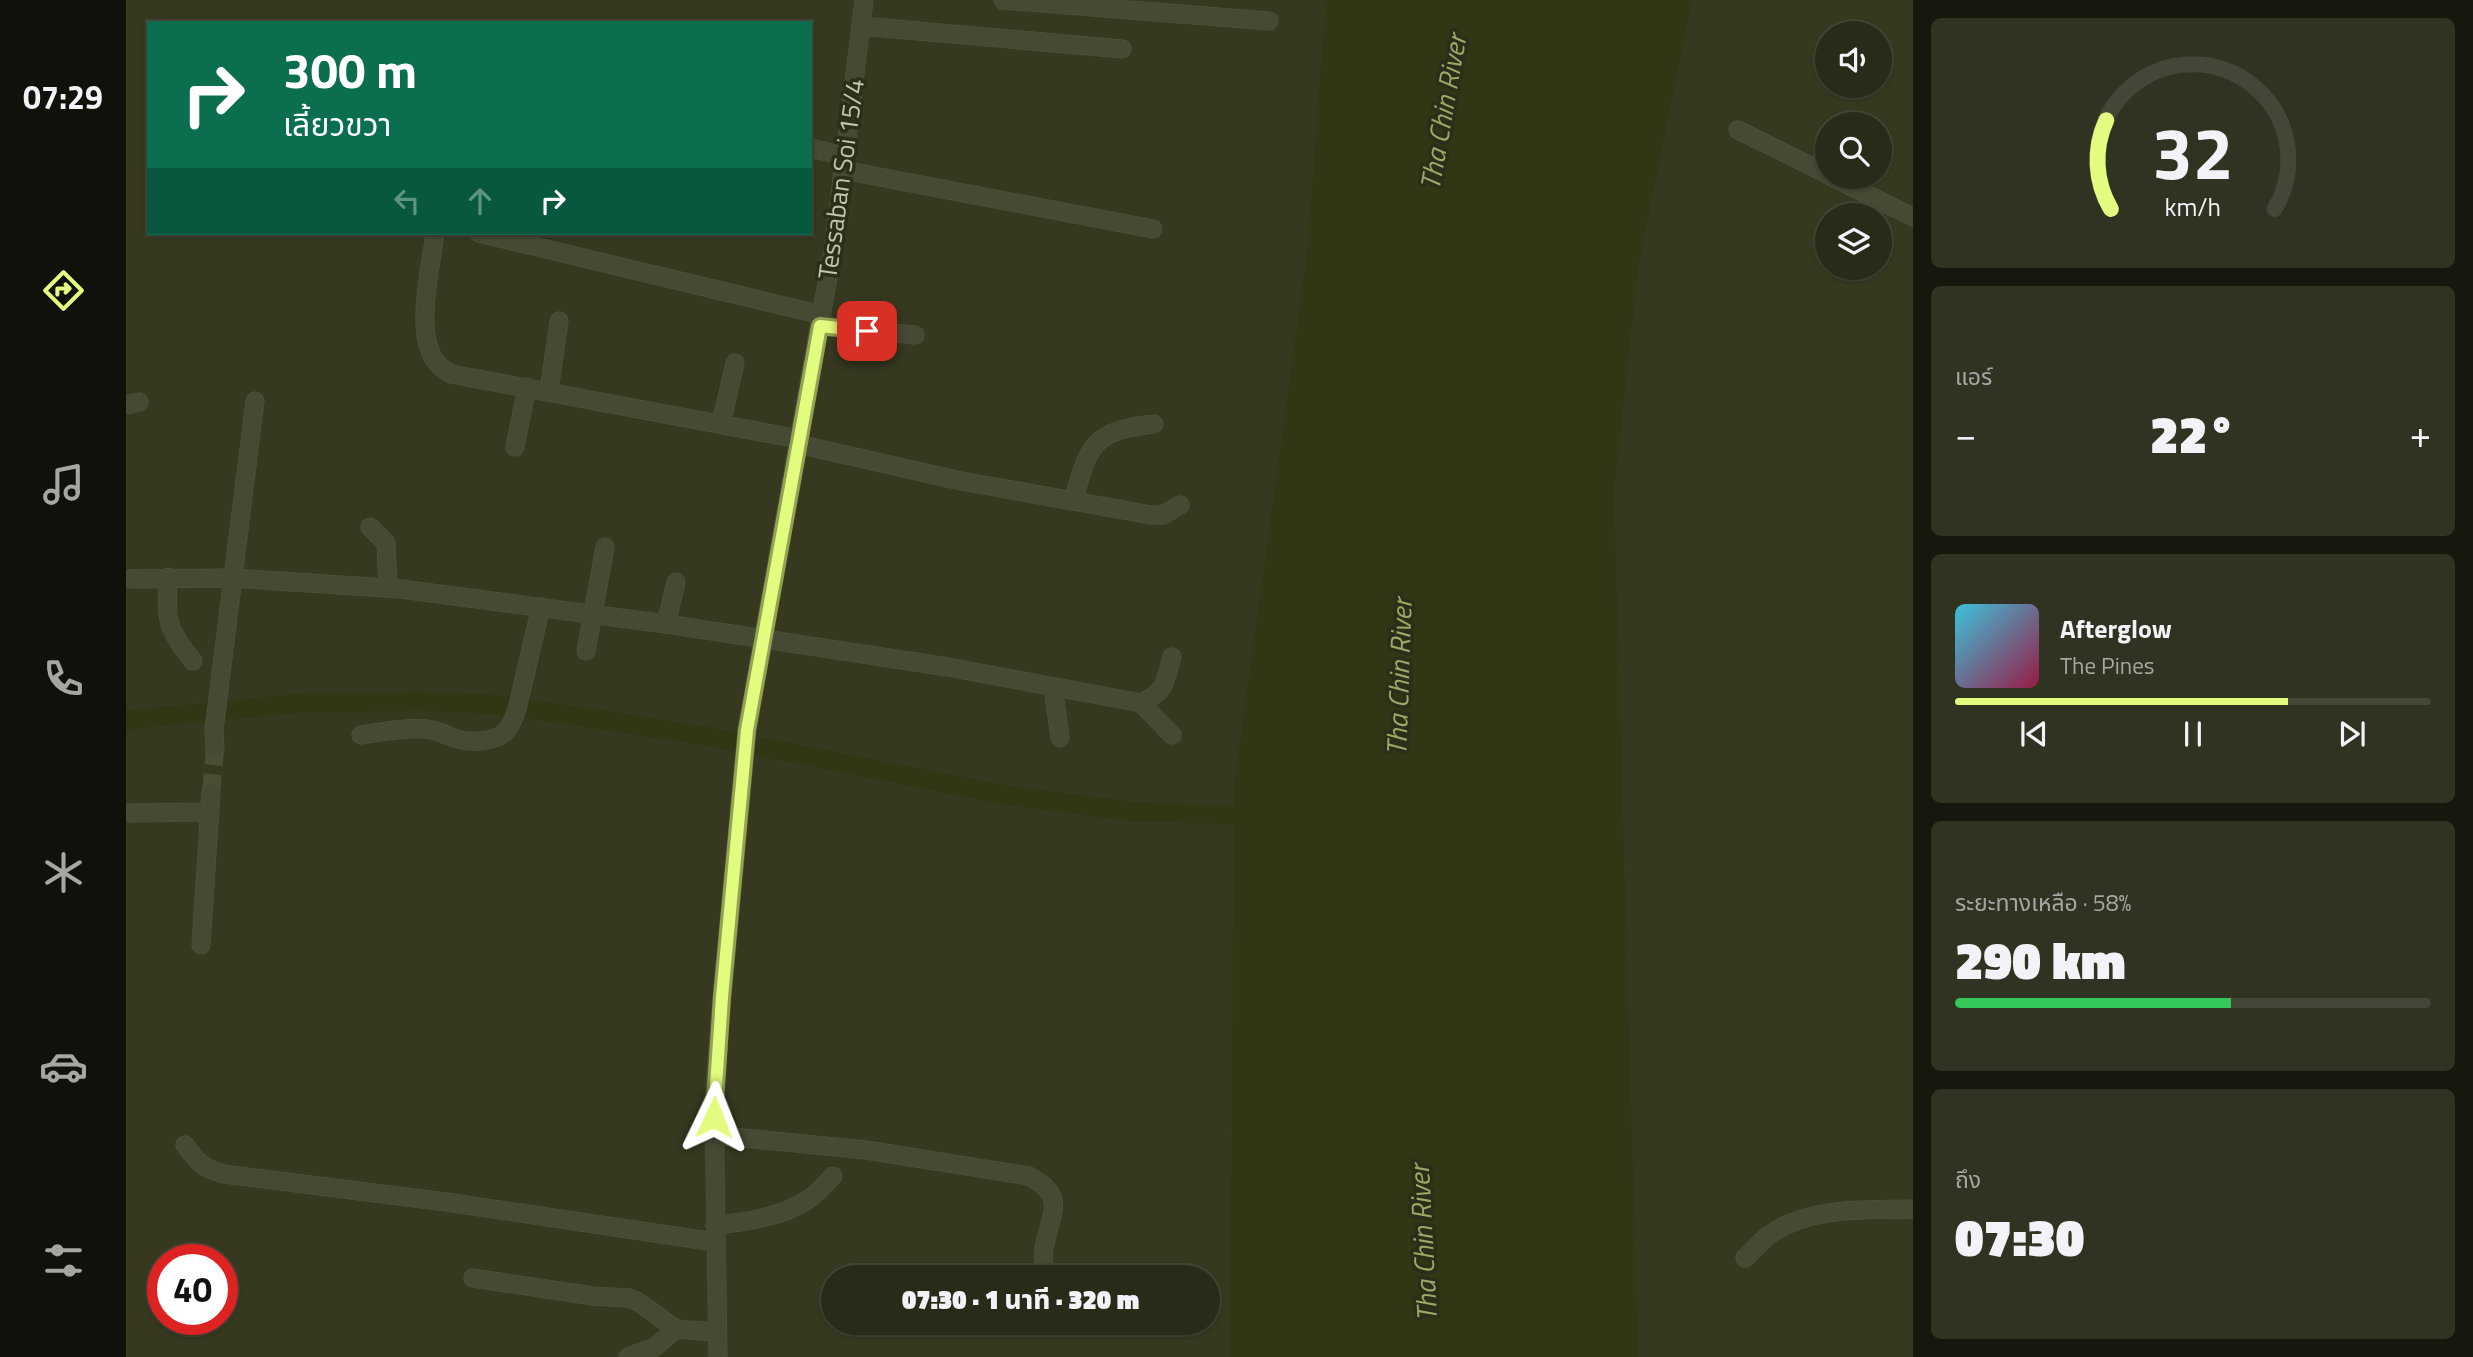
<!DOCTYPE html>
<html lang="th">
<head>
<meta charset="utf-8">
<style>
	:root { --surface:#282b18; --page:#303321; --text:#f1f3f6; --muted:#a5a7a2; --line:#444737; --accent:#e3fb7e }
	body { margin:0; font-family:"Titillium Web","Noto Sans Thai",sans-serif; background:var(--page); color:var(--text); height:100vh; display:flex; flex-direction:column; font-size:26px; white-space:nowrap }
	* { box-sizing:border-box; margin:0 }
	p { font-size:23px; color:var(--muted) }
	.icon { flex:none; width:38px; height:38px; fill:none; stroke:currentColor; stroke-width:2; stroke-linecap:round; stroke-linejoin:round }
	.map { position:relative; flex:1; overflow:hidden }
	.details { display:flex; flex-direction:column; gap:18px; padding:18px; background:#16180d; width:560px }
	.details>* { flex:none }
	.banner { position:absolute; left:21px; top:21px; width:665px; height:214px; border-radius:0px; box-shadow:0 2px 5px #0004,0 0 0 2px var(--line); background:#0b6e4f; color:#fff; overflow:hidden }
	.fabs { position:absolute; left:1689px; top:21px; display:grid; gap:14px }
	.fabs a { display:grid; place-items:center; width:77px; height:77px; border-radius:50%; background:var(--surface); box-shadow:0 2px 5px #0004,0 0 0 2px var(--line); font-size:35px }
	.speed { position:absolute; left:21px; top:1244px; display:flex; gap:14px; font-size:35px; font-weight:700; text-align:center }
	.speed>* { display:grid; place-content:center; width:91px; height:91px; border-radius:50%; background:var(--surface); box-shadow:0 2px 5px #0004,0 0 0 2px var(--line); line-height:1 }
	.speed .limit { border:10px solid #d22; background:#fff; color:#111 }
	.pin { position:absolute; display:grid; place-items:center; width:60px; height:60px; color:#fff; margin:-30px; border-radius:14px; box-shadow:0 4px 10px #0006 }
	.me { position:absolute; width:77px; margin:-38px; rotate:2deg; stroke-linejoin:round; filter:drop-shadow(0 0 5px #0008) }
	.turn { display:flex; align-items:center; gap:24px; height:147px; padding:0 21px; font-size:32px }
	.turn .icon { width:91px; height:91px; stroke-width:2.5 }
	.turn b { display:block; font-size:49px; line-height:60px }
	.lanes { display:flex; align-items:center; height:66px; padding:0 21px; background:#0003; justify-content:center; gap:35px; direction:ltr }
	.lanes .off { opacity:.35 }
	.big { font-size:52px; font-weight:800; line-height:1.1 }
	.details .tile { flex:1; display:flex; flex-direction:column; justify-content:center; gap:10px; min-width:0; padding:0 24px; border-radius:10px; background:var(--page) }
	.details .dial { align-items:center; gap:0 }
	.dial svg { height:182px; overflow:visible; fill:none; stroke:var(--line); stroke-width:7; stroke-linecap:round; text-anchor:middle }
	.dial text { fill:var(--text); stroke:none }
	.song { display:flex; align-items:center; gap:21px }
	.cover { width:84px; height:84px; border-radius:10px; background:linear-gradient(135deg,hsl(190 70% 55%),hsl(340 70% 35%)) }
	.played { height:7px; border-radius:4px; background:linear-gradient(90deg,var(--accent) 70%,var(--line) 70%) }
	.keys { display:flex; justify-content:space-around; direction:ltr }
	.heat { display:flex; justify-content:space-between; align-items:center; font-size:38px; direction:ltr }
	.charge { height:10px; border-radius:5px; background:linear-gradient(90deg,#34c759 58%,var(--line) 0) }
	.trip { position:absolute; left:695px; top:1265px; width:399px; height:70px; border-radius:35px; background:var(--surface); box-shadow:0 2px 5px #0004,0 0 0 2px var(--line); font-weight:800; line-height:70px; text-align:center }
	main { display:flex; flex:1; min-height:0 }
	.tabs { display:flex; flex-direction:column; width:126px; justify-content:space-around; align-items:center; background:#10110a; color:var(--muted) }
	.tabs .icon { width:49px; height:49px }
	.tabs .active { color:var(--accent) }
	.tabs b { font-size:32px; color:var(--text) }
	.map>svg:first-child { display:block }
	.water { fill:#313714 }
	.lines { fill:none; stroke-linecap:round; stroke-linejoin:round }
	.canal { stroke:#313714; stroke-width:19 }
	.minor-tunnel { stroke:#4b4e35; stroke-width:18; stroke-dasharray:18 9; stroke-linecap:butt }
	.minor-casing { stroke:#525640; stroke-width:19 }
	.minor { stroke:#464a34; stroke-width:18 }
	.route-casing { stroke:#94a352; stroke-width:18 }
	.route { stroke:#e3fb7e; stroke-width:12 }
	.labels { text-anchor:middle; stroke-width:7; stroke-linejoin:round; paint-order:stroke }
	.street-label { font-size:26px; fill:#c2c6ae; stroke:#2b2e19 }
	.water-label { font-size:28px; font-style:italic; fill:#9da766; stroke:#2b2e19 }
</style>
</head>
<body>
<main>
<nav class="tabs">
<b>07:29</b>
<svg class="icon active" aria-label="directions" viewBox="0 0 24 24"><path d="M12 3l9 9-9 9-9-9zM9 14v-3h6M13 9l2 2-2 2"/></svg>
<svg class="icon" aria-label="music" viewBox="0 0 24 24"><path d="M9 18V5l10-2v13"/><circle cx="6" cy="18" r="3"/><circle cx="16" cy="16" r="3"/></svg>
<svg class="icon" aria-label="phone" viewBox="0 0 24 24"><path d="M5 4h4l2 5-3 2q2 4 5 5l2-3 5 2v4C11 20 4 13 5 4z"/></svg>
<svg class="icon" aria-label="climate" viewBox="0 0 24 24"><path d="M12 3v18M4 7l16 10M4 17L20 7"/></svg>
<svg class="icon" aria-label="car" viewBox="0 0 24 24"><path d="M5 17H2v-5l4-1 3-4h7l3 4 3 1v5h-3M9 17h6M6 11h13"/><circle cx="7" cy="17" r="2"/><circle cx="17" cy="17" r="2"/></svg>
<svg class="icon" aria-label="filters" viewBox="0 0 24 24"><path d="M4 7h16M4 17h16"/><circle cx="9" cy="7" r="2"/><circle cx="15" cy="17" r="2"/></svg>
</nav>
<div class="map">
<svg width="1787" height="1357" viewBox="0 0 1787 1357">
	<rect width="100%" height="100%" fill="#363920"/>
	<path class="water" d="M1200,0H1566L1512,266L1488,492L1512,1357H1104L1108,787L1181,255Z"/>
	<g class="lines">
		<path class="canal" d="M0,720L176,703L295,701L378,705L579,736L880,795L1009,812L1133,815"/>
		<path class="minor-tunnel" d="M85,792L89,749"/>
		<g class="minor-casing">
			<g id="minor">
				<path d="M877,0L1143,21"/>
				<path d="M735,26L996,49"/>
				<path d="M1612,130L1701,174"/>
				<path d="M684,148L719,156"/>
				<path d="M717,170L1027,229"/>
				<path d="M1706,177L1787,217"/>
				<path d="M309,233C305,267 289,329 308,359C312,366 319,370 325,374L673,439"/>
				<path d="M353,233L696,315"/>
				<path d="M694,326L789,335"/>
				<path d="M423,391L433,321"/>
				<path d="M0,405L13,402"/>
				<path d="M595,424L609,363"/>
				<path d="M672,444L830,480L1025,515H1037L1054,505"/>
				<path d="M389,447L401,387"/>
				<path d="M947,501C963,445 967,430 1028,424"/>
				<path d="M244,527L260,543L262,588"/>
				<path d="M42,577C40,618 40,629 67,661"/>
				<path d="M0,579L107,578L275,589L540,624L822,667L1015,703L1046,735"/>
				<path d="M540,624L550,582"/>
				<path d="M460,651L479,547"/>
				<path d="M927,687L934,738"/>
				<path d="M1015,703C1041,691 1038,683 1046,657"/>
				<path d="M235,735C256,732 278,727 300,729C311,730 320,735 331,739C344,743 367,742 378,733C385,727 388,717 391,709L415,607"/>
				<path d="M89,749L88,730L129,401"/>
				<path d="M0,813L84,812"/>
				<path d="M75,945L85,792"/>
				<path d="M588,1135L740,1150L903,1176C911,1181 921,1186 925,1195C936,1215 906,1247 922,1278"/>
				<path d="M59,1145C72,1163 77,1168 98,1174L320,1202L589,1242"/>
				<path d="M589,1225C620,1222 656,1217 683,1199C692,1193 699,1184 707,1176"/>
				<path d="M1619,1258C1627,1251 1634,1242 1643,1235C1683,1206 1740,1210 1787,1209"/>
				<path d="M347,1278L467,1296L503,1298L514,1303L550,1329L591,1332"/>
				<path d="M502,1357L529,1347L550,1329"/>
				<path d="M592,1357L588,1099L596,997L621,730L708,244L738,0"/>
			</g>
		</g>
		<use href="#minor" class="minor"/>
	</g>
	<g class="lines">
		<g class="route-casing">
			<path id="route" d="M588,1117L596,997L621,730L694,326L741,331"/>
		</g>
		<use href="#route" class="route"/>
	</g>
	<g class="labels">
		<g class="street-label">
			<text transform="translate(715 179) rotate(-82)" y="9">Tessaban Soi 15/4</text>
		</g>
		<g class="water-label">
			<text transform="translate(1317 112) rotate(-80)" y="10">Tha Chin River</text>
			<text transform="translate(1273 677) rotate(-88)" y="10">Tha Chin River</text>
			<text transform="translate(1297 1243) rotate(-93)" y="10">Tha Chin River</text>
		</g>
	</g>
</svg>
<div class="fabs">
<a><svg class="icon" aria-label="sound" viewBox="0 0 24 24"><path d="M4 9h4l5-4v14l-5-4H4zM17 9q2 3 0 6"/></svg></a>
<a><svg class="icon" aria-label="search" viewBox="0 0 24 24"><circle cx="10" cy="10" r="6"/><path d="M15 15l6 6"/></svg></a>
<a><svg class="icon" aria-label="layers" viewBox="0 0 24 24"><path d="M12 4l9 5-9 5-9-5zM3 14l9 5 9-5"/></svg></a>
</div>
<div class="speed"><div class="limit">40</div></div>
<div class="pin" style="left:741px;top:331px;background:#d93025"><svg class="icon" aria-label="arrive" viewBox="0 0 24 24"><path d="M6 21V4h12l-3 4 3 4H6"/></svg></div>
<svg class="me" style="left:588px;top:1117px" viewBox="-20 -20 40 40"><path d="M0-17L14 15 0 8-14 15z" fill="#e3fb7e" stroke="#fff" stroke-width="4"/></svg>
<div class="trip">07:30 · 1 นาที · 320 m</div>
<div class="banner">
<div class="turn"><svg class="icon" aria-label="right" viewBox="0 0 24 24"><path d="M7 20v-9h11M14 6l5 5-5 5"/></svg><div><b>300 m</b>เลี้ยวขวา</div></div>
<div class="lanes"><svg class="icon off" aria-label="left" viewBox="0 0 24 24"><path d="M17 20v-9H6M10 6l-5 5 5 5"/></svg><svg class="icon off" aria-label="ahead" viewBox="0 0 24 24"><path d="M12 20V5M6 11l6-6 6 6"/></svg><svg class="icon" aria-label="right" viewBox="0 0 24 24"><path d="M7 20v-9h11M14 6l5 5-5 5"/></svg></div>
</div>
</div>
<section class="details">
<div class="tile dial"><svg viewBox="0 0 100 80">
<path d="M14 69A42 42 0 1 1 86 69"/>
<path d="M14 69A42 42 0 0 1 12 30" stroke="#e3fb7e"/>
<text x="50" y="56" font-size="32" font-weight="700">32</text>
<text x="50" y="72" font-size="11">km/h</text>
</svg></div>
<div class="tile"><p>แอร์</p>
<div class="heat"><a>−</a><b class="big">22°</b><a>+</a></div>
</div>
<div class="tile">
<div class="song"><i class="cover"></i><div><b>Afterglow</b><p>The Pines</p></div></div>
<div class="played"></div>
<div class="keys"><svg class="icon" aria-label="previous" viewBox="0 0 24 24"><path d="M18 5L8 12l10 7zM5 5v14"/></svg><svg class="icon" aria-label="pause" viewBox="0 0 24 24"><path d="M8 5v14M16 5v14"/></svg><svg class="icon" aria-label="next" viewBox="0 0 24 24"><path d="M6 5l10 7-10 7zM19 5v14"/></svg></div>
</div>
<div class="tile"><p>ระยะทางเหลือ · 58%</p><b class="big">290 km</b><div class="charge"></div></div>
<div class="tile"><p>ถึง</p><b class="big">07:30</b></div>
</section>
</main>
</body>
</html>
